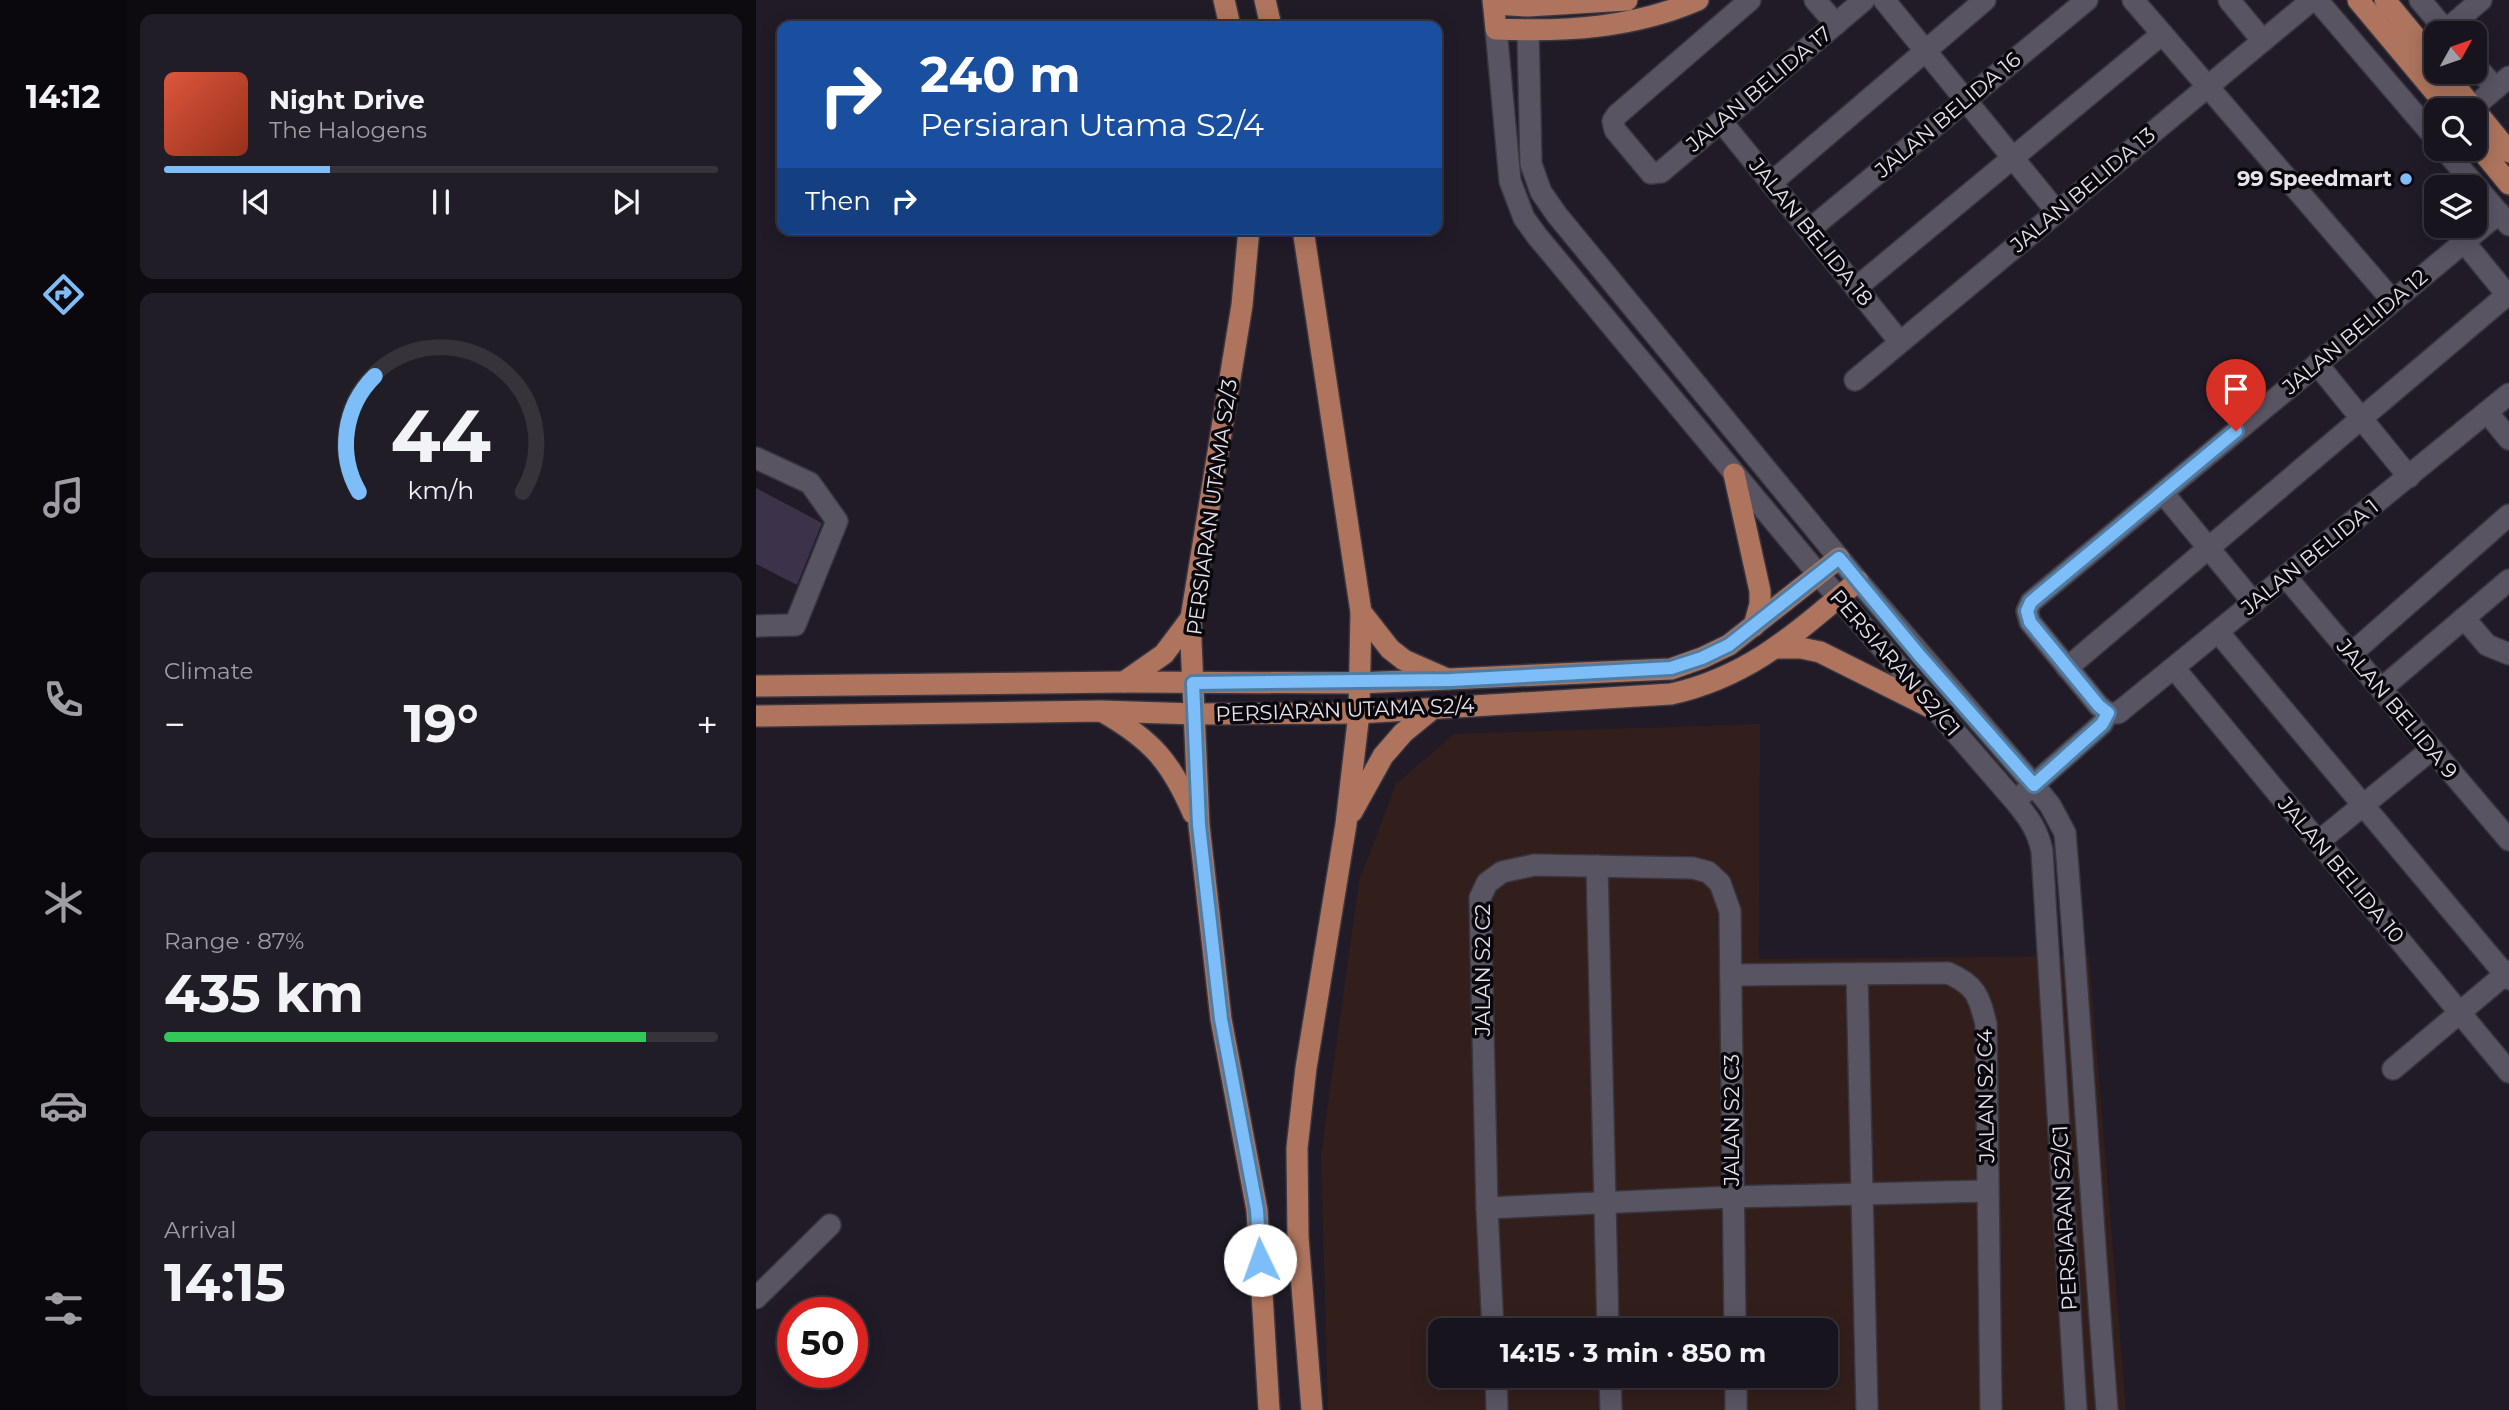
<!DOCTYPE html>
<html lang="en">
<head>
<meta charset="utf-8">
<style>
	:root { --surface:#18141d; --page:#211d26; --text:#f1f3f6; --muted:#9f9ea4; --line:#36333b; --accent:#7dbef9 }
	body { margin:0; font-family:Montserrat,sans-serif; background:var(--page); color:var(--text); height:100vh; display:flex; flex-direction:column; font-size:26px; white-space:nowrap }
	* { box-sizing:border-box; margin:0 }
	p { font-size:23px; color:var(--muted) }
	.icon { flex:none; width:38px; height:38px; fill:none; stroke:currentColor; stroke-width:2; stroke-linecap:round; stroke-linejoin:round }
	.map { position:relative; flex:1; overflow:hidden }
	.panel { display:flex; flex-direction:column; gap:14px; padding:14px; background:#0d0b10; width:630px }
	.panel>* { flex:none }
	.top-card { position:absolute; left:21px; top:21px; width:665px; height:214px; border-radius:14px; box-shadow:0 4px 18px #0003,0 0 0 2px var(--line); background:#1a4fa0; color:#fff; overflow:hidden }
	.needle { width:46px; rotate:50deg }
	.controls { position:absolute; left:1668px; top:21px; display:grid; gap:14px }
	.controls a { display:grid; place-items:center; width:63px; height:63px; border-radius:14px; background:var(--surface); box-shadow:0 4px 18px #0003,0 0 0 2px var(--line); font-size:35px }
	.speed { position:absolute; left:21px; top:1297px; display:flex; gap:14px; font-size:35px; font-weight:700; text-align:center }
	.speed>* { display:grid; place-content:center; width:91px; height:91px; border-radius:50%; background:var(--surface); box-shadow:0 4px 18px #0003,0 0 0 2px var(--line); line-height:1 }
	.speed .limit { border:10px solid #d22; background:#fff; color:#111 }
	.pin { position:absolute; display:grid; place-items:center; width:60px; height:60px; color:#fff; margin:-72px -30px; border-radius:50% 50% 50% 0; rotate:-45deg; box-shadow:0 0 7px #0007 }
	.pin .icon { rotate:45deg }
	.me { position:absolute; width:77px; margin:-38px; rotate:357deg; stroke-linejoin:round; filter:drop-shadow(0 0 5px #0008) }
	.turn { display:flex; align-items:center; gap:24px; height:147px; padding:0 28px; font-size:32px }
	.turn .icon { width:91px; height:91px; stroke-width:2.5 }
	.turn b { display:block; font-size:49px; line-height:60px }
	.then { display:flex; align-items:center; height:66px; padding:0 28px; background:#0003; gap:14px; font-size:26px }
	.big { font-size:52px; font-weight:700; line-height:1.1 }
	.panel .widget { flex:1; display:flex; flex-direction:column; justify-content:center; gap:10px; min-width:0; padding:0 24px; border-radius:14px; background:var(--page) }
	.panel .dial { align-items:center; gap:0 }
	.dial svg { height:182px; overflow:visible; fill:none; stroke:var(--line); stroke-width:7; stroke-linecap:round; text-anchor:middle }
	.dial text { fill:var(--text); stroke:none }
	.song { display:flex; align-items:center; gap:21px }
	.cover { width:84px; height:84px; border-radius:10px; background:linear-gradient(135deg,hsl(10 70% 55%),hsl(10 70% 35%)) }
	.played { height:7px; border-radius:4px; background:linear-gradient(90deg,var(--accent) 30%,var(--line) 30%) }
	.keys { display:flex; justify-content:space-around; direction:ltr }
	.heat { display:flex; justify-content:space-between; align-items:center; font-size:38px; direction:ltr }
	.charge { height:10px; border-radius:5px; background:linear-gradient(90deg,#34c759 87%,var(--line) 0) }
	.trip { position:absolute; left:672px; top:1318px; width:410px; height:70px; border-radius:14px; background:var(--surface); box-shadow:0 4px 18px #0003,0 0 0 2px var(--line); font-weight:700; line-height:70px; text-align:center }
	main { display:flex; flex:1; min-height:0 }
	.dock { display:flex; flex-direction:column; width:126px; justify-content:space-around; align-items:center; background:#0a080c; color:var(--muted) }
	.dock .icon { width:49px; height:49px }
	.dock .selected { color:var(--accent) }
	.dock b { font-size:32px; color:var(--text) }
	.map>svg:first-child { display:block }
	.industrial { fill:#321f1b; fill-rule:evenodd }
	.building { fill:#3c324a }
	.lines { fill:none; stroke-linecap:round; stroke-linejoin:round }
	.minor-casing { stroke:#393640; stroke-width:24 }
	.major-casing { stroke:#393640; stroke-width:24 }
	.minor { stroke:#595462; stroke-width:21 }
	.major { stroke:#ae745d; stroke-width:21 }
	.route-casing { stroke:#517ca2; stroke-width:18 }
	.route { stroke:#7dbef9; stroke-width:12 }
	.poi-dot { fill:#7dbef9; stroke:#09070c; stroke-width:2.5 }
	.labels { text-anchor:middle; stroke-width:7; stroke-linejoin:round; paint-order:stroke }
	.street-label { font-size:21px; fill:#e5e2ea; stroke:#09070c }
	.poi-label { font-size:21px; font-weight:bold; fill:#e5e2ea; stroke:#09070c; text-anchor:end }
</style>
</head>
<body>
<main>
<nav class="dock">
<b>14:12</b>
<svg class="icon selected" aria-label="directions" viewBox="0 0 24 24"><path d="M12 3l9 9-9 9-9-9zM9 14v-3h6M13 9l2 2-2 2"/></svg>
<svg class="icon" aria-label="music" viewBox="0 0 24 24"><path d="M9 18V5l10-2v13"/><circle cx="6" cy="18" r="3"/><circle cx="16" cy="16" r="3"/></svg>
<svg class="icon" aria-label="phone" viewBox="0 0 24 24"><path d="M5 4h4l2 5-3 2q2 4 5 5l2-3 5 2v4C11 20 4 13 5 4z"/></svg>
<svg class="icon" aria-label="climate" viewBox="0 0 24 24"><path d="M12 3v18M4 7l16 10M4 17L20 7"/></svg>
<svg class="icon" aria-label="car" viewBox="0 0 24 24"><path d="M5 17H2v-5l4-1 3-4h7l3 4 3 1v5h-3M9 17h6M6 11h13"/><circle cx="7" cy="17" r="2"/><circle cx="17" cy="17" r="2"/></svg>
<svg class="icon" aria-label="filters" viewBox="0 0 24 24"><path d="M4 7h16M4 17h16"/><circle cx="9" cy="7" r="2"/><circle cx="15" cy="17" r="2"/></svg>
</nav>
<section class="panel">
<div class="widget">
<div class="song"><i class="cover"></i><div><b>Night Drive</b><p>The Halogens</p></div></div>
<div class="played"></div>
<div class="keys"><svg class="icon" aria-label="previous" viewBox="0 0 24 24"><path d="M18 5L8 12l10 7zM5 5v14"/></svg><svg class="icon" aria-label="pause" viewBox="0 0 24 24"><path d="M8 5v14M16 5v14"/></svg><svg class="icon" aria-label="next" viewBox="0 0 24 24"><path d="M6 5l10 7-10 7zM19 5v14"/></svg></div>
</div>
<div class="widget dial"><svg viewBox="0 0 100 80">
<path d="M14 69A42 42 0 1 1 86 69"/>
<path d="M14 69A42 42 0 0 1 21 18" stroke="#7dbef9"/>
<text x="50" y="56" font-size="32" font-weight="700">44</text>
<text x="50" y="72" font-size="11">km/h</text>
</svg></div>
<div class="widget"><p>Climate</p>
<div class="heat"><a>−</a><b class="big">19°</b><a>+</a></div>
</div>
<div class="widget"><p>Range · 87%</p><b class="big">435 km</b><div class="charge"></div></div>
<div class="widget"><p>Arrival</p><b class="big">14:15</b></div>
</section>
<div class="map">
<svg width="1753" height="1410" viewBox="0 0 1753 1410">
	<rect width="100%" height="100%" fill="#201b27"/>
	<path class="industrial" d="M1004,724L1003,959L1333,956L1370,1410H572L565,1155L603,881L640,784L698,734ZM684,1330H1069V1376H684Z"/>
	<path class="building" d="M0,488L66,523L41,585L0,564Z"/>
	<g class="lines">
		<g class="minor-casing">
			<g id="minor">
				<path d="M994,0L861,115L857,121L859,130L895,173L905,172L1108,0"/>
				<path d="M1059,0L1080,24"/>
				<path d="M1128,0L1301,212"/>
				<path d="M1377,0L1636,300"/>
				<path d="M1473,0L1507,41"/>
				<path d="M1561,0L1680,139"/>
				<path d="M1664,0L1692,33"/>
				<path d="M740,29L754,181L768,218L781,236L1063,575L1259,801C1272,817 1282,830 1286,851L1320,1410"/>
				<path d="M772,30L775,164L785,192L801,215L1102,581L1277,784L1294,805L1309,833C1325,1025 1336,1218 1351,1410"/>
				<path d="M1690,30L1725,0"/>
				<path d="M1718,64L1739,88"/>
				<path d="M1714,110L1753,77"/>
				<path d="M965,121L1144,342"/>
				<path d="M1688,149L1753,225"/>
				<path d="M1015,183L1229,0"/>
				<path d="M1053,230L1331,0"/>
				<path d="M1708,242L1753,297"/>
				<path d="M1100,288L1406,34"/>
				<path d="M1561,364L1653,477"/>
				<path d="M1099,380L1556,0"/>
				<path d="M1731,412L1753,439"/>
				<path d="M0,458L54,483L81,521L39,625L0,626"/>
				<path d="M1407,493L1498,603"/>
				<path d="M1530,577L1753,840"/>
				<path d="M1708,618L1731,645L1753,654"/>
				<path d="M1462,632L1753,979"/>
				<path d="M1595,654L1753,515"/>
				<path d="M1311,668L1751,295"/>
				<path d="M1418,668L1753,1072"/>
				<path d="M1625,689L1753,580"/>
				<path d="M1352,713L1343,706L1274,622L1271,611L1275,602L1743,213"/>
				<path d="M1352,713H1362L1753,394"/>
				<path d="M1268,793L1346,724L1352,713"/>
				<path d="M1562,842L1676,749"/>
				<path d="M841,866L852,1330"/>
				<path d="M1101,974L1111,1410"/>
				<path d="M975,975L1192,973C1220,985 1223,996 1230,1024L1235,1410"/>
				<path d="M1637,1069L1753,971"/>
				<path d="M731,1208L976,1197L1231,1191"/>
				<path d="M0,1298L74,1225"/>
				<path d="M737,1330L731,1208L724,898L731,883L746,872L778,865L937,868L952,872L964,883L974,911L979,1330"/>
				<path d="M740,1376L741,1410"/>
				<path d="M854,1376L855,1410"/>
				<path d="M980,1376V1410"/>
			</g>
		</g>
		<g class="major-casing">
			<g id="major">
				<path d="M468,0L474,26"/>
				<path d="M509,0L515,26"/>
				<path d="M737,0L740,29C810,32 878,28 942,0"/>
				<path d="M1602,0L1694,110"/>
				<path d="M1629,0L1680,62"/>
				<path d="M738,4L772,6L871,0"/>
				<path d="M1688,72L1753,152"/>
				<path d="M1718,141L1753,184"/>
				<path d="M493,229L486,305L435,618V641L443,825L465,1019L501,1210L513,1410"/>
				<path d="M547,229L605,612L603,713L590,824L550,1068L541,1148L542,1237L556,1410"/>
				<path d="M978,474L1004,591V604L998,626"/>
				<path d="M605,612L634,649L648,660L689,678"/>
				<path d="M1021,648H1045L1064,652L1176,708"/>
				<path d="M368,682L408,654L435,618"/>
				<path d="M0,686L368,682L604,683L915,669L946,658L973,645L1083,558"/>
				<path d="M347,712C396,740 415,762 437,813"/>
				<path d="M0,716L345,711L439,714L603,713L915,694C995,676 1041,632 1102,581"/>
				<path d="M596,812L627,756L647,733L675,710"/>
			</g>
		</g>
		<use href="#minor" class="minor"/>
		<use href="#major" class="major"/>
	</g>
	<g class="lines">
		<g class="route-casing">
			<path id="route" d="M504,1260L501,1210L465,1019L446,852L443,825L437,683L695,680L915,668L946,658L973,645L1083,558L1164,656L1278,785L1346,724L1352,713L1343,706L1274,622L1271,611L1275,602L1480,431"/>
		</g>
		<use href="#route" class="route"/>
	</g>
	<circle class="poi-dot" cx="1650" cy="179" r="7"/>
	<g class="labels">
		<g class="street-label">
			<text transform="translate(1003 89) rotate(-40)" y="7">JALAN BELIDA 17</text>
			<text transform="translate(1192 115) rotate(-40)" y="7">JALAN BELIDA 16</text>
			<text transform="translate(1327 190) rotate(-40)" y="7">JALAN BELIDA 13</text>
			<text transform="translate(1055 232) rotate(51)" y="7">JALAN BELIDA 18</text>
			<text transform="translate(1599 332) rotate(-40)" y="7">JALAN BELIDA 12</text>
			<text transform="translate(456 507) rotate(-82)" y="7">PERSIARAN UTAMA S2/3</text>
			<text transform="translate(1554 557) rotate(-39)" y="7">JALAN BELIDA 1</text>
			<text transform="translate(1139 663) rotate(49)" y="7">PERSIARAN S2/C1</text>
			<text transform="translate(1641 709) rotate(50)" y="7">JALAN BELIDA 9</text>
			<text transform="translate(589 710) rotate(-2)" y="7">PERSIARAN UTAMA S2/4</text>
			<text transform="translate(1585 870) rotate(50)" y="7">JALAN BELIDA 10</text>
			<text transform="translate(727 970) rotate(-90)" y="7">JALAN S2 C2</text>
			<text transform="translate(1230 1096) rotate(-91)" y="7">JALAN S2 C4</text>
			<text transform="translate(976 1120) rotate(-90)" y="7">JALAN S2 C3</text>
			<text transform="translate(1309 1218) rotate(-93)" y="7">PERSIARAN S2/C1</text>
		</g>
		<g class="poi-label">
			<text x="1636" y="186">99 Speedmart</text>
		</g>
	</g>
</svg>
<div class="controls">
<a><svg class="needle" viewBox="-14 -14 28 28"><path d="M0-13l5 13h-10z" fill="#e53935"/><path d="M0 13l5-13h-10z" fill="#9f9ea4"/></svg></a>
<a><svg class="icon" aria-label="search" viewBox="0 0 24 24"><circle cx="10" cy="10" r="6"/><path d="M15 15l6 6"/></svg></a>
<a><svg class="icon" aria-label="layers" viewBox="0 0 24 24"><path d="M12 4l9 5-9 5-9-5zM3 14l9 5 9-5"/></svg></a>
</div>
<div class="speed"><div class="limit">50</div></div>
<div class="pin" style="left:1480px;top:431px;background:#d93025"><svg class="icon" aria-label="arrive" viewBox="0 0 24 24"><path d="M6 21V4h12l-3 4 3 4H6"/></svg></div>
<svg class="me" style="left:504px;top:1260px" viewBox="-20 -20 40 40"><circle r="19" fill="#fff"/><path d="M0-13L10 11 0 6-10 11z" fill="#7dbef9"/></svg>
<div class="trip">14:15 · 3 min · 850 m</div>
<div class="top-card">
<div class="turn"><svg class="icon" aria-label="right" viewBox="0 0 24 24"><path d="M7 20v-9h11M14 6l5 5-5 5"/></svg><div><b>240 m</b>Persiaran Utama S2/4</div></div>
<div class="then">Then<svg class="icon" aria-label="right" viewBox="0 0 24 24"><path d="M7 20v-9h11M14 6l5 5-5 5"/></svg></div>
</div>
</div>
</main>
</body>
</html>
